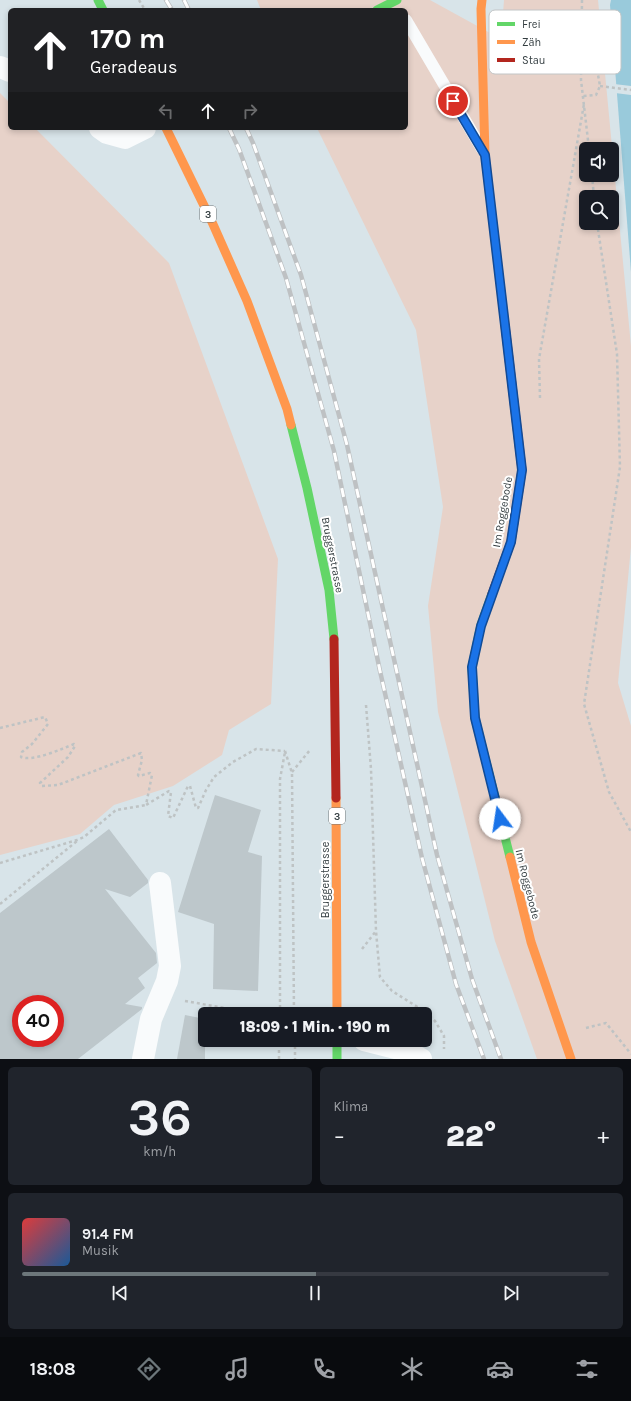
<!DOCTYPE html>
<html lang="de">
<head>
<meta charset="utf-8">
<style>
	:root { --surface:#171b24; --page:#20242c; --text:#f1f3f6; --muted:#9ea1a6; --line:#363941; --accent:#6d777b }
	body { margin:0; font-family:Karla,sans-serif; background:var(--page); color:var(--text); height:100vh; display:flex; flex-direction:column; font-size:15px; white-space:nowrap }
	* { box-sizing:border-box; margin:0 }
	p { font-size:13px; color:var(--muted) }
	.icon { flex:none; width:22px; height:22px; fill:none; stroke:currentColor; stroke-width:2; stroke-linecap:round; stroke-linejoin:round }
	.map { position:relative; height:1059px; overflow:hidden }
	.sheet { display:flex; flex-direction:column; gap:8px; padding:8px; background:#0d0f14; flex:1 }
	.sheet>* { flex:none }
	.top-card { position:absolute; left:8px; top:8px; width:400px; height:122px; border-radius:6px; box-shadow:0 2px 6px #0003; background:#202124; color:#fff; overflow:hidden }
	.buttons { position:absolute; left:579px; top:142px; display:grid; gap:8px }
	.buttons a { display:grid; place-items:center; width:40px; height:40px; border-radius:6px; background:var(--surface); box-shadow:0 2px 6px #0003; font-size:20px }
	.speed { position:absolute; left:12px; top:995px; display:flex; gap:8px; font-size:20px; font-weight:700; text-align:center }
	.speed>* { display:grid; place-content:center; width:52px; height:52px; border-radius:50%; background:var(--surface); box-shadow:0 2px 6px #0003; line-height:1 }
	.speed .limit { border:6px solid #d22; background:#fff; color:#111 }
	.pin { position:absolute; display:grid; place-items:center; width:34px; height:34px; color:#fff; margin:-17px; border:2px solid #fff; border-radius:50%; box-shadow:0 1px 4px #0007 }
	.me { position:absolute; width:44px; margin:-22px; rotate:346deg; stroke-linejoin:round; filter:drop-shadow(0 0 3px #0008) }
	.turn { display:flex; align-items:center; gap:14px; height:84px; padding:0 16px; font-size:18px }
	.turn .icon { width:52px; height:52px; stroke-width:2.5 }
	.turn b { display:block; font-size:28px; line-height:34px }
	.lanes { display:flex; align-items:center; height:38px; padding:0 16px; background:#0003; justify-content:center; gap:20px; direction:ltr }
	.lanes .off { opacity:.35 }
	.big { font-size:30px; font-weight:800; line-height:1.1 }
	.sheet .card { flex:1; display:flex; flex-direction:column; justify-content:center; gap:6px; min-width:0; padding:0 14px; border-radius:6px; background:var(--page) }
	.sheet .dial { align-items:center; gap:0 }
	.dial b { font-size:52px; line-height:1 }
	.song { display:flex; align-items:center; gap:12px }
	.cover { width:48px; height:48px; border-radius:6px; background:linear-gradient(135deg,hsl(0 70% 55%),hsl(210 70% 35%)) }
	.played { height:4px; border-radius:2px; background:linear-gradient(90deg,var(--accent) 50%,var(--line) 50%) }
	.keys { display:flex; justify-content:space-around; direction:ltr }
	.heat { display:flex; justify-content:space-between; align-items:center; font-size:22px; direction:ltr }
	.sheet .tiles { flex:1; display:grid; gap:8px; grid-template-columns:1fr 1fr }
	.card:last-child { grid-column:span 2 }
	.trip { position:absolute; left:198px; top:1007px; width:234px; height:40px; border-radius:6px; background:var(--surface); box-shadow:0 2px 6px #0003; font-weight:800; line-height:40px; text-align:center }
	.menu { display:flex; height:64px; justify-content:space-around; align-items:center; background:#090b0e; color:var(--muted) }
	.menu .icon { width:28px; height:28px }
	.menu .current { color:var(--accent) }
	.menu b { font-size:18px; color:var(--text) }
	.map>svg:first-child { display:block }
	.green { fill:#e7d2c9; fill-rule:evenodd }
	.water { fill:#99cadb }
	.pier { fill:#d8e4e9 }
	.building { fill:#bdc7cb; fill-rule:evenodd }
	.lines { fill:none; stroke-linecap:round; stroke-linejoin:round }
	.path { stroke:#bec3c4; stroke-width:2.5; stroke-dasharray:3 3; stroke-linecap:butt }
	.lane { stroke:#f9fbfc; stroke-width:12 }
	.street { stroke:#f9fbfc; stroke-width:22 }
	.fast { stroke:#63d668; stroke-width:9 }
	.slow { stroke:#ff974d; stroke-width:9 }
	.jam { stroke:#b3261e; stroke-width:9 }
	.rail-casing { stroke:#bec1c3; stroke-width:4.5 }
	.rail { stroke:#fff; stroke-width:3; stroke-dasharray:9; stroke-linecap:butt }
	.route-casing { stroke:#114b97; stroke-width:10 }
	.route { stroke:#1a73e8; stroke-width:7 }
	.labels { text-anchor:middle; stroke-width:4; stroke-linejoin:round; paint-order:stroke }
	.shield { fill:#fff; stroke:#707779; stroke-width:1 }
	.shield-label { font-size:10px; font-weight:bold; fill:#333d40 }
	.street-label { font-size:11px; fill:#333d40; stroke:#fff }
	.key { fill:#fff; stroke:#c2c5c6; stroke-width:1 }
	.key-label { font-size:11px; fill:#333d40 }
</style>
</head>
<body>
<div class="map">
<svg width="631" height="1059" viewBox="0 0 631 1059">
	<rect width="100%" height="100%" fill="#d8e4e9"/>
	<g class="green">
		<path d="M257,0H430L501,39L504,0H598L631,346V547L618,683L631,726V1059H537L495,941L438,712L428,606L443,507L416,330L317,128H406V10H261ZM586,149H612V175H586ZM586,197H612V223H586Z"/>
		<path d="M0,93L10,103V128H35L169,263L278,559L271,704L229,730L222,755L173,786L114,805L80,834L0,855Z"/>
	</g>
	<path class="water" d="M611,0H631V272L610,5Z"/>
	<path class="pier" d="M614,84L631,86V95L615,93Z"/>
	<g class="building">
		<path d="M215,795L261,810L248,852L262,856L258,991L213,989L214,924L178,912Z"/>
		<path d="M109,829L148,880V883L130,897L105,889L156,953L157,963L138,978L145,988L125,1004L142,1007V1009L78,1059H0V913ZM21,1004H55V1038H21Z"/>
		<path d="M185,1015L205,1019V1059H177Z"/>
	</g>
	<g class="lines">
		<g class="path">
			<path d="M139,0L145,10"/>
			<path d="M582,0L581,80L589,149"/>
			<path d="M582,11L593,17L598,31L597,69L600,86L596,95L583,96"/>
			<path d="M600,86L631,90"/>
			<path d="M592,175L594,197"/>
			<path d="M597,223L617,354L620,467L584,704L609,792L631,832"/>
			<path d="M540,398L539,359L584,104"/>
			<path d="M366,705L371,769L376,931L380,977L392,991L424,1011L435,1021L444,1036V1049"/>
			<path d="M0,728L45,717L48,724L32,744L22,752L21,757C32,762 62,749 74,744L75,746L68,757L40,783L42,786L58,785L141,753L142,760L138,775L139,776L150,773L152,775L146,805L169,791L171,792L168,816L173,818L188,786H190L196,808H198L206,790L214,777L233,762L256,749L285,751"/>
			<path d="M285,751L292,773L294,1014"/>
			<path d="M292,772L310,750"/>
			<path d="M0,863L77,840L84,837L116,810L146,805"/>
			<path d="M0,904L77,841"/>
			<path d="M362,949L376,931"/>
			<path d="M185,1001L259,1014"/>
			<path d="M280,1014V779L285,752"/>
			<path d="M586,1028L606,1023L631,1054"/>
			<path d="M295,1040V1059"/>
			<path d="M279,1059V1040"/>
		</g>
		<path class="lane" d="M406,20L482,149"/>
		<g class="street">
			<path d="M0,67L10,71"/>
			<path d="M100,128L107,133L125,138L145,128"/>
			<path d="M364,1040L407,1051L421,1059"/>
			<path d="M143,1059L151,1019L167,981L170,966L160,883"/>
		</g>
		<g class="fast">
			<path d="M98,0L103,10"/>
			<path d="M377,10L397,0"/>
			<path d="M291,425L307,488L329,590L334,639"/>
			<path d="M492,594L481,625L472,667L475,718L510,857"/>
			<path d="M337,1040V1059"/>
		</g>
		<g class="slow">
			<path d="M482,0L481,9L485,155L505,325"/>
			<path d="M166,128L212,222L247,301L287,409L291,425"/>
			<path d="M336,798L337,1014"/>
			<path d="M510,857L531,942L571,1059"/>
		</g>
		<g class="jam">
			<path d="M492,594L511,542L522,470L505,325"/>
			<path d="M334,639L336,798"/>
		</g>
		<g class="rail-casing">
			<g id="rail">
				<path d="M166,0L172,10"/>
				<path d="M184,0L189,10"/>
				<path d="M229,128L239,149L286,278L334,451L380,671L422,858L456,984L484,1059"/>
				<path d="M246,128L253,143L301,275L347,445L437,855L472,979L501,1059"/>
			</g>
		</g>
		<use href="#rail" class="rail"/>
	</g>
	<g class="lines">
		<g class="route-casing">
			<path id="route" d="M453,101L485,155L522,470L511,542L481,626L472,667L475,718L500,819"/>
		</g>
		<use href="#route" class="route"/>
	</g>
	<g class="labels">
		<g class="shield">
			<rect x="200" y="206" width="16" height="16" rx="3"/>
			<rect x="329" y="808" width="16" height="16" rx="3"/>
		</g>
		<g class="shield-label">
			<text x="208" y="218">3</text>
			<text x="337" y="820">3</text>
		</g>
		<g class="street-label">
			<text transform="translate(502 512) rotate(-80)" y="4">Im Roggebode</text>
			<text transform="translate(333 555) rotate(79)" y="4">Bruggerstrasse</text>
			<text transform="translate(325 880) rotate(-90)" y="4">Bruggerstrasse</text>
			<text transform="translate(528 884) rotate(76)" y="4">Im Roggebode</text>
		</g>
	</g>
	<rect x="489" y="10" width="132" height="64" rx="6" class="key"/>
	<rect x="497" y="22" width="18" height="4" fill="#63d668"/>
	<rect x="497" y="40" width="18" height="4" fill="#ff974d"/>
	<rect x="497" y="58" width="18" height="4" fill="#b3261e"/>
	<g class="key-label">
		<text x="522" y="28">Frei</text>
		<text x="522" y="46">Zäh</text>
		<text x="522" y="64">Stau</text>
	</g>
</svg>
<div class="buttons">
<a><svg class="icon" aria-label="sound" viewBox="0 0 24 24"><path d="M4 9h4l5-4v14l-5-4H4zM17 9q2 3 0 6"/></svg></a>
<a><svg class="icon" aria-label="search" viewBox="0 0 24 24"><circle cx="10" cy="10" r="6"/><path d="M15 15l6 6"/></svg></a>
</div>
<div class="speed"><div class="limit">40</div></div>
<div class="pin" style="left:453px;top:101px;background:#d93025"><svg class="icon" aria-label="arrive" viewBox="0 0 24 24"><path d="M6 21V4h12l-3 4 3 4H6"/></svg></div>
<svg class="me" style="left:500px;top:819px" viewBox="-20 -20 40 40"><circle r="19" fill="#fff"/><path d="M0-13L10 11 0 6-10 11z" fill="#1a73e8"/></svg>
<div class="trip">18:09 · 1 Min. · 190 m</div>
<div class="top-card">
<div class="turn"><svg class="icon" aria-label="ahead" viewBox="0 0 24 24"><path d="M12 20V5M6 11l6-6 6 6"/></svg><div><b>170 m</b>Geradeaus</div></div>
<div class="lanes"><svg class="icon off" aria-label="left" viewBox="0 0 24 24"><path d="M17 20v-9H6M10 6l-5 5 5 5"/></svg><svg class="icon" aria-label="ahead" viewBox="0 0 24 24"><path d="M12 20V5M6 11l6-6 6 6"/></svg><svg class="icon off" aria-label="right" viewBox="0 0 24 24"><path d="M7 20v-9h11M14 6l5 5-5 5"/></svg></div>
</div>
</div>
<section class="sheet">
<div class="tiles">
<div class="card dial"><b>36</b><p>km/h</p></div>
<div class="card"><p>Klima</p>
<div class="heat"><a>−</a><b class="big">22°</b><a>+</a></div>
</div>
<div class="card">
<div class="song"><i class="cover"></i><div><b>91.4 FM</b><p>Musik</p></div></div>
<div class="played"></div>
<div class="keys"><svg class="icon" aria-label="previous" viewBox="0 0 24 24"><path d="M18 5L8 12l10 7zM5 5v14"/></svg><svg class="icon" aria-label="pause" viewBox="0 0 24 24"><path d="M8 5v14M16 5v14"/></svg><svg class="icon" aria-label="next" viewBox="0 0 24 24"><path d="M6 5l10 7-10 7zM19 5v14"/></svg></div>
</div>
</div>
</section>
<nav class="menu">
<b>18:08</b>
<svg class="icon current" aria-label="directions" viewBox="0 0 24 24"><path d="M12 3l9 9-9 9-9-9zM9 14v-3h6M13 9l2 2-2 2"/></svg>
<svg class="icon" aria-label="music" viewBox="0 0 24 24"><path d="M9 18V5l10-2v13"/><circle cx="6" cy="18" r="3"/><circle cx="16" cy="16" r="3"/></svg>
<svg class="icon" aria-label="phone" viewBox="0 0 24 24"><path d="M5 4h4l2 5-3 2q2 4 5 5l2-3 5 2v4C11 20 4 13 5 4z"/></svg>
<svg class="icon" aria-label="climate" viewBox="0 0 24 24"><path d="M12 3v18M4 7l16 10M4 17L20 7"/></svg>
<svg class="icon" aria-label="car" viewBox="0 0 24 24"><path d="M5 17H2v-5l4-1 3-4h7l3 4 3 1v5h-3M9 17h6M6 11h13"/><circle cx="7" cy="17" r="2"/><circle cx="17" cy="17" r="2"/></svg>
<svg class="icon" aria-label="filters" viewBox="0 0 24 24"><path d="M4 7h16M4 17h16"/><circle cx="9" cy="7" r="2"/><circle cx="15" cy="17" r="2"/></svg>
</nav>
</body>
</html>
